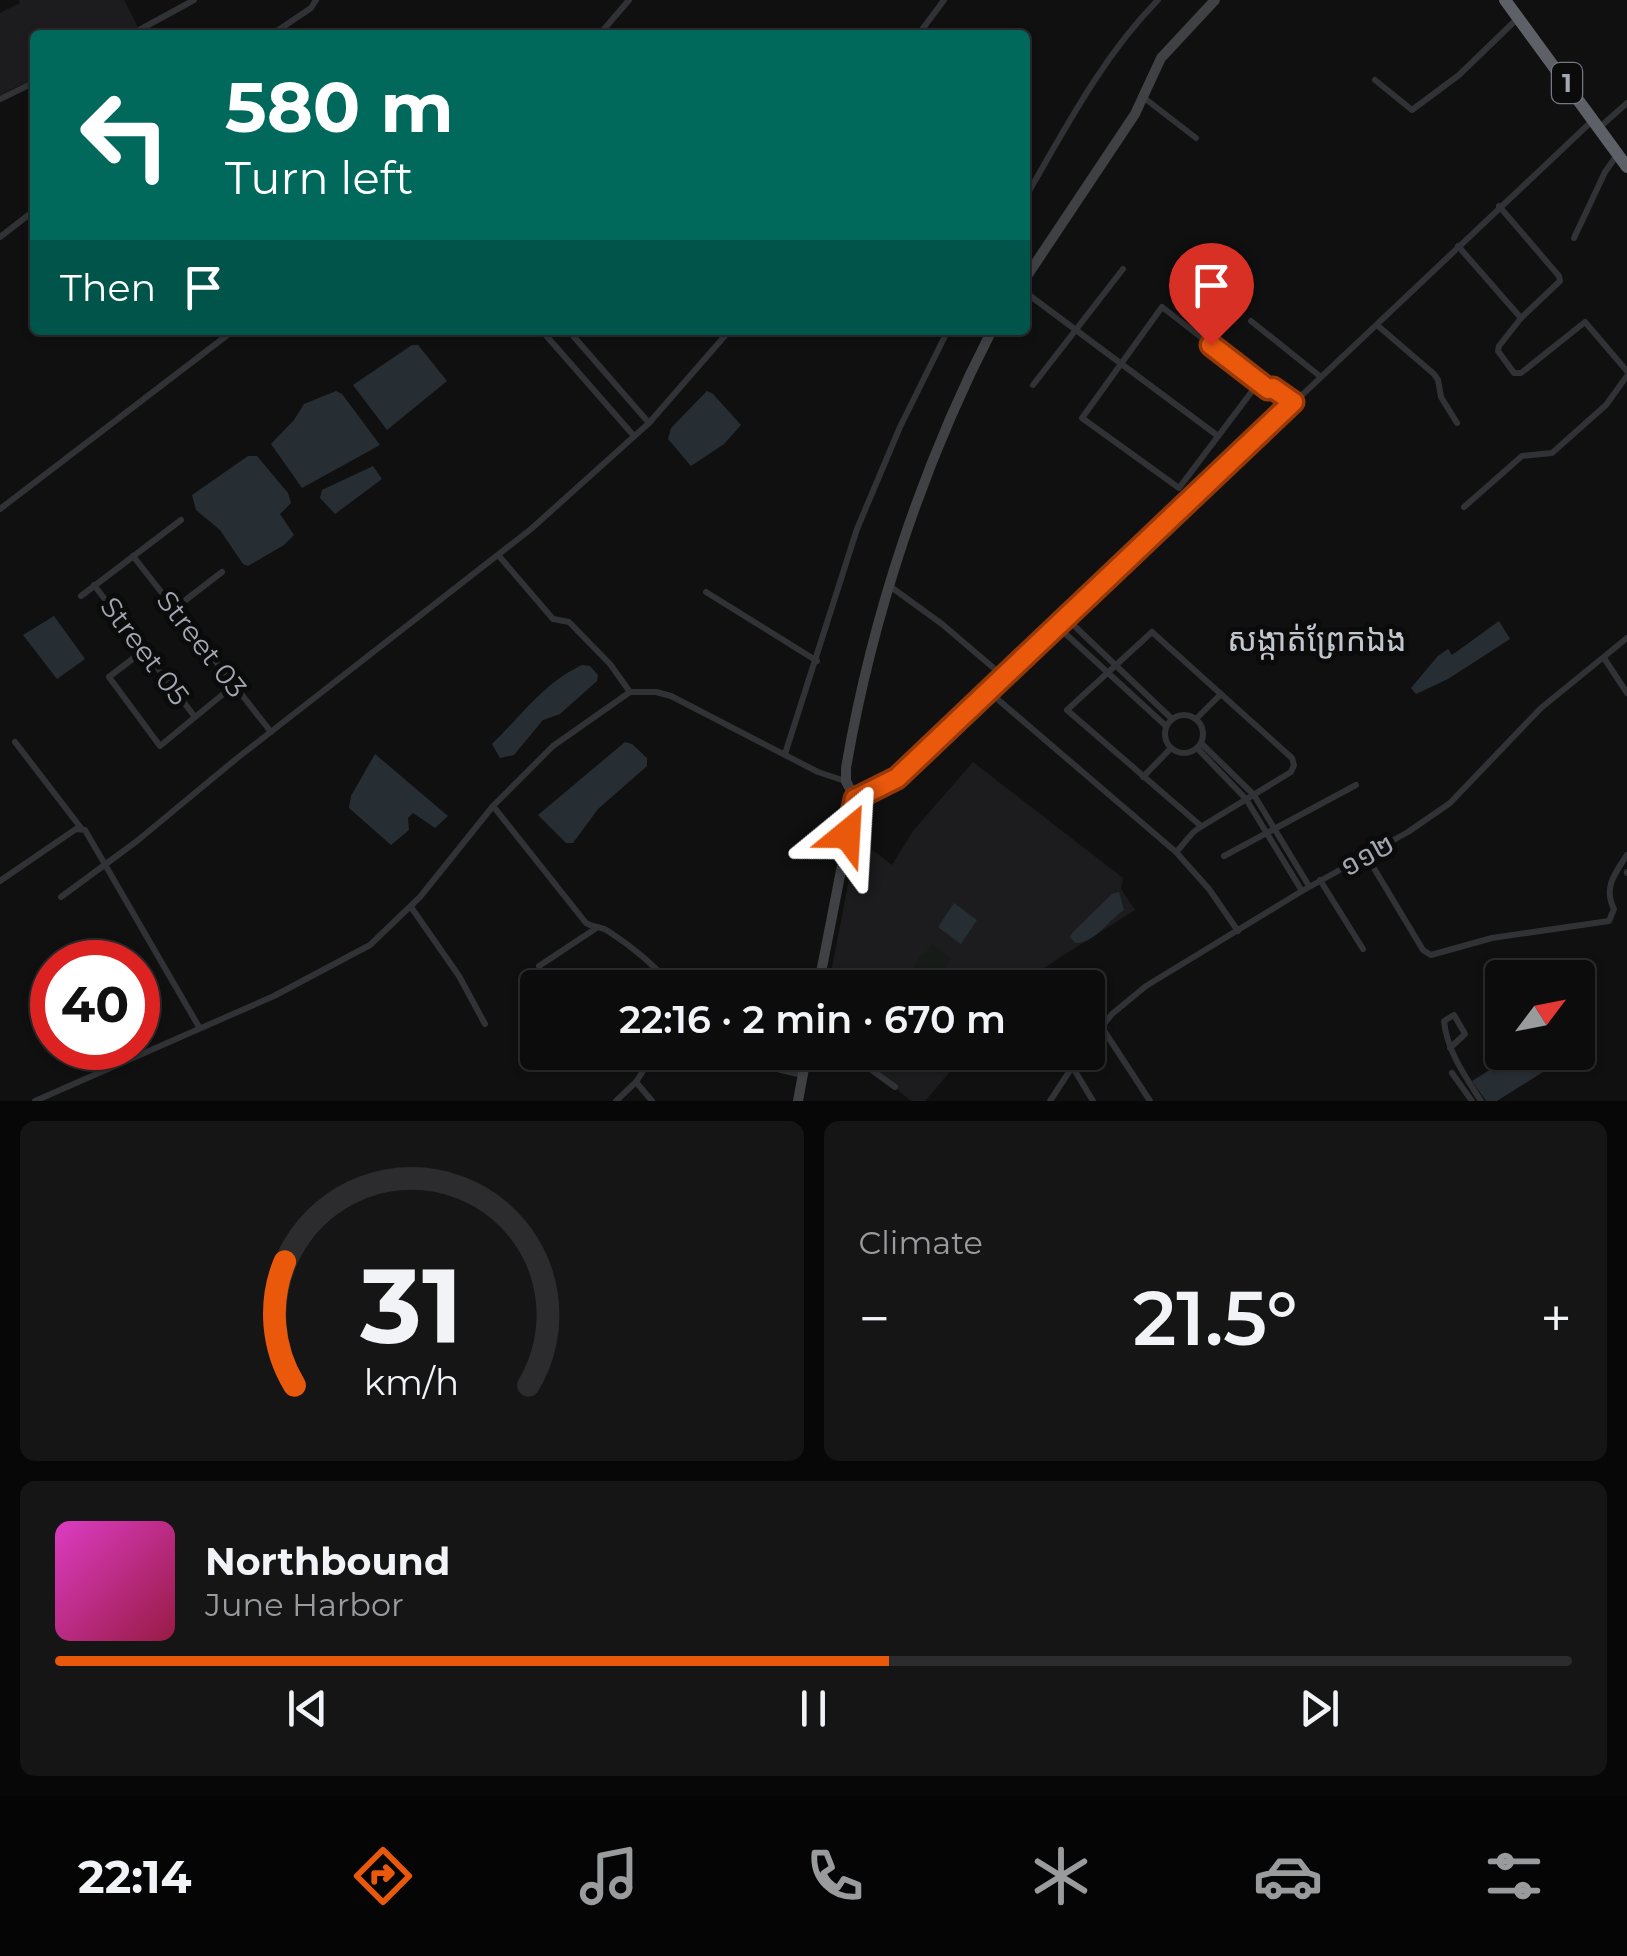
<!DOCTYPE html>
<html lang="en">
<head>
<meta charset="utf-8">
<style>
	:root { --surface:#0c0c0d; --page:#151516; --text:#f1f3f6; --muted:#9a9b9d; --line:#2c2c2e; --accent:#ea580c }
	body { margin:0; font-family:Montserrat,"Noto Sans Khmer",sans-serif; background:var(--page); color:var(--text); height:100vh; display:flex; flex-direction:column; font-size:38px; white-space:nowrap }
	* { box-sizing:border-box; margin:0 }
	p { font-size:32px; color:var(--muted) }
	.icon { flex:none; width:55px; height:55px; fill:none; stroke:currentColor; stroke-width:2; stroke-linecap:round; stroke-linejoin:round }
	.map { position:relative; height:1101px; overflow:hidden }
	.drawer { display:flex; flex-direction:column; gap:20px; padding:20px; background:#070707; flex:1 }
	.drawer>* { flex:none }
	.banner { position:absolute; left:30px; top:30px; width:1000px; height:305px; border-radius:10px; box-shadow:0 2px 8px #0004,0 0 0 2px var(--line); background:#00695c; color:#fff; overflow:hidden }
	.needle { width:65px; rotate:58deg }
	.buttons { position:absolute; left:1485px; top:960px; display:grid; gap:20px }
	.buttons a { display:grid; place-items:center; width:110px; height:110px; border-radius:10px; background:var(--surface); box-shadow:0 2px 8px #0004,0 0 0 2px var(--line); font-size:50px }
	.speed { position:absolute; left:30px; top:940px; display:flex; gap:20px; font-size:50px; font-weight:700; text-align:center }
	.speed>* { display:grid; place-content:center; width:130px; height:130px; border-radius:50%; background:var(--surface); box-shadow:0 2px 8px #0004,0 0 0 2px var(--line); line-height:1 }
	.speed .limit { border:15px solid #d22; background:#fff; color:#111 }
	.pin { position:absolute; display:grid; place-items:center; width:85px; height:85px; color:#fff; margin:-102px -42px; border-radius:50% 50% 50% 0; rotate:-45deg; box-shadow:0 0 10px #0007 }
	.pin .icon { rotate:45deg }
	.me { position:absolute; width:110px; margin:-55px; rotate:27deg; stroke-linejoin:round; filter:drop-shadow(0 0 8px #0008) }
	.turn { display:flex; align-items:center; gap:35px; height:210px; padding:0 30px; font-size:45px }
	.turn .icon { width:130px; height:130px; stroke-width:2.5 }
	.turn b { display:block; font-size:70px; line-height:85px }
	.then { display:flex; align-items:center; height:95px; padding:0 30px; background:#0003; gap:20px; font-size:38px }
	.big { font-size:75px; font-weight:600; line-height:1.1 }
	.drawer .tile { flex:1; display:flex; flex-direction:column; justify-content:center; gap:15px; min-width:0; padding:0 35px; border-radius:15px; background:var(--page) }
	.drawer .dial { align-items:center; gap:0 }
	.dial svg { height:260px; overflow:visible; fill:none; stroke:var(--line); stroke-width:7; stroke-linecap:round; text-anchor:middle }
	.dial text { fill:var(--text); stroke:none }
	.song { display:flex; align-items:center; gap:30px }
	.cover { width:120px; height:120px; border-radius:15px; background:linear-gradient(135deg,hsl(310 70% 55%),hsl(340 70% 35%)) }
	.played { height:10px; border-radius:5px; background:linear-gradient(90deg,var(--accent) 55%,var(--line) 55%) }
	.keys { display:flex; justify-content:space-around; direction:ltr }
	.heat { display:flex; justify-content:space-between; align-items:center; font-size:55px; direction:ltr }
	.drawer .tiles { flex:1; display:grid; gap:20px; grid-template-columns:1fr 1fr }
	.tile:last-child { grid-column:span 2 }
	.trip { position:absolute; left:520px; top:970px; width:585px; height:100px; border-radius:10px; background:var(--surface); box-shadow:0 2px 8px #0004,0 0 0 2px var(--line); font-weight:600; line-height:100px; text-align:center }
	.tab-bar { display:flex; height:160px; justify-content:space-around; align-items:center; background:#050505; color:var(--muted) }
	.tab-bar .icon { width:70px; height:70px }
	.tab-bar .on { color:var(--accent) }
	.tab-bar b { font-size:45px; color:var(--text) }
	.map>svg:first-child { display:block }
	.built { fill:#1c1c1e }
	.green { fill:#161b17 }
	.water { fill:#272e33 }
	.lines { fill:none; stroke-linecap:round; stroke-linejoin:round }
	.street { stroke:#313236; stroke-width:6 }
	.secondary { stroke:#3f4145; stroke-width:10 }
	.highway { stroke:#5d6066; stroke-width:12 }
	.route-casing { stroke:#983908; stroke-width:25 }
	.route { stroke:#ea580c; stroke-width:18 }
	.labels { text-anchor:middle; stroke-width:10; stroke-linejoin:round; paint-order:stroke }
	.shield { fill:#0b0b0c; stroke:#757880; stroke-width:2.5 }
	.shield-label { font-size:25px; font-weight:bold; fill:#a2a7b1 }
	.street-label { font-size:28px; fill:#a2a7b1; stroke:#0b0b0c }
	.quarter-label { font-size:32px; fill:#c2c6cd; stroke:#0b0b0c }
</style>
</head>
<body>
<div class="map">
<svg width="1627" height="1101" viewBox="0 0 1627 1101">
	<rect width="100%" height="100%" fill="#101011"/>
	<g class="built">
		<path d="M19,0H124L138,27L122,35H35V78L0,95V13L20,3Z"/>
		<path d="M973,762L1123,878L1121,889L1135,910L1014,987L828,988L857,838L892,865L913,831Z"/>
		<path d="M854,1053H966L925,1101H911Z"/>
	</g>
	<path class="green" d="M932,944L951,958L931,988L911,973L921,954L924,955Z"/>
	<g class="water">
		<path d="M412,345H418L447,381L387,430L353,385Z"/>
		<path d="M336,391L342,394L380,445L302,488L271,444L294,420L304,404Z"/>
		<path d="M707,391L713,394L741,425L724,444L691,466L668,439L671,428Z"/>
		<path d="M248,456H257L288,493L291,503L280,514L294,535L284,545L248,566L243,564L220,530L196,510L192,495Z"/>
		<path d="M373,466L382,479L335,514L320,498L322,490Z"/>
		<path d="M54,616L85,659L57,679L23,635Z"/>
		<path d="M1499,621L1510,639L1448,679L1416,694L1411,688L1438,656L1448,649L1452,655Z"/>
		<path d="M582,665L590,666L598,675L597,681L560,714L543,720L514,755L500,758L492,744C521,716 545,682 582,665Z"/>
		<path d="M625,742L632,744L647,758V766L598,809L573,843H566L538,815Z"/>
		<path d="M375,754L448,816L435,828L413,813L408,818L409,830L391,845L349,808L351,796Z"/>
		<path d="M1119,892L1124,910C1107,921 1096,943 1075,943L1070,937L1073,932L1112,894Z"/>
		<path d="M954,903L977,920L961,944L938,927Z"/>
		<path d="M1517,1053H1573L1497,1101H1486L1472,1081Z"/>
	</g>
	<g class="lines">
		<g class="street">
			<path d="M130,35L194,0"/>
			<path d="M271,35L311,8L316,0"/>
			<path d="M599,35L629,0"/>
			<path d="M918,35L944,0"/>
			<path d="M1375,80L1412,110L1459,75L1518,18"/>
			<path d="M1143,97L1196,138"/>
			<path d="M0,99L35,82"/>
			<path d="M1600,127L1627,103"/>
			<path d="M1025,198C1065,129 1102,57 1158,0"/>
			<path d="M1499,206L1559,276L1560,281L1521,318L1499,346L1498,351L1514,373H1521L1585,322L1627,371"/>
			<path d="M0,237L35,210"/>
			<path d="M1574,238L1605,172L1617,155"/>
			<path d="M1458,246L1521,318"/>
			<path d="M1025,292L1218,436"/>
			<path d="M1251,321L1321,377"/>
			<path d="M1377,325L1434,374L1438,380L1441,397L1457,423"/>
			<path d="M568,330L649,423"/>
			<path d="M543,332L634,436"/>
			<path d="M1259,382L1179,488L1082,418L1162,307L1268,389"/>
			<path d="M1033,385L1123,269"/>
			<path d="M1289,406L1268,389L1273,388L1293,403"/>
			<path d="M1464,507L1522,456L1552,453L1606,405L1627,376"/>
			<path d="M0,509L234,330"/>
			<path d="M133,556L271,732"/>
			<path d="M499,556L553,619L569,622L610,664L630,692"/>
			<path d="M94,585L195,717"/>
			<path d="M891,587L942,624L1003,676"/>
			<path d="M706,592L817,661"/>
			<path d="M81,596L181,520"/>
			<path d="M174,609L222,572"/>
			<path d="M1065,617L1172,719"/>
			<path d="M1056,625L1166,726"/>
			<path d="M144,650L109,677L160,746L234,685"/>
			<path d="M1604,658L1627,693"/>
			<path d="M988,691L1176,852C1184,845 1190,833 1199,828C1227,811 1260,791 1291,772L1294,765L1292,758L1152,632L1067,710L1201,826"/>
			<circle cx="1184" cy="734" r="19"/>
			<path d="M1196,719L1221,694"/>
			<path d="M15,742L81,828"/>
			<path d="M1201,743L1254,795L1309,886"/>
			<path d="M1197,748L1246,799L1302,891"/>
			<path d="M785,754L857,529L900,427L948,330"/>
			<path d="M1143,777L1171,748"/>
			<path d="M855,799L897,778L1592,121"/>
			<path d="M493,806L586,923C594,928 601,926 608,931C633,947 655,966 675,988"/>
			<path d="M1176,852L1209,889L1238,931"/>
			<path d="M1366,855L1423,950L1431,955L1492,938L1609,921L1614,909C1603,888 1615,873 1627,855"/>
			<path d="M1224,856L1356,785"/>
			<path d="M1627,872V873"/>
			<path d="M1320,880L1363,949"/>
			<path d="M0,881L76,829L85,830L199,1027"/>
			<path d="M61,897L137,841L236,759L531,529L649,423L730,330"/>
			<path d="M411,907L459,976L485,1024"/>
			<path d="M539,966L595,929"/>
			<path d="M1101,1026L1150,1101"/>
			<path d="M1088,1044L1112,1014L1146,986L1302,891L1408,832L1450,803L1541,708L1627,638"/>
			<path d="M1450,1048L1465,1034L1454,1015L1444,1021C1447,1051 1465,1076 1481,1101"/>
			<path d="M742,1052C761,1066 781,1071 803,1075"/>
			<path d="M847,1052L895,1087"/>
			<path d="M1072,1066L1093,1101"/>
			<path d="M1452,1073L1472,1101"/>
			<path d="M636,1082L652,1101"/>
			<path d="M35,1101L274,996L370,945L420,897L493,806L553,746L630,692H656L671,696L818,772L845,781"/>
			<path d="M616,1101L636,1082L655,1052"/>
			<path d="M1050,1101L1082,1052"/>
		</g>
		<g class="secondary">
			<path d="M1025,279L1135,114L1161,58L1215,0"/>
			<path d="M818,988L855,799L846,781V768C872,617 922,466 992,330"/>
			<path d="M798,1101L807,1052"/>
		</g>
		<path class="highway" d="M1505,0L1627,167"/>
	</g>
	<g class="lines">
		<g class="route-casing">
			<path id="route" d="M847,834L855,799L897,778L1293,402L1273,388L1268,389L1211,345"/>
		</g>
		<use href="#route" class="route"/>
	</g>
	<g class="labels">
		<rect class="shield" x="1552" y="63" width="30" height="40" rx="8"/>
		<g class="shield-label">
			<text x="1567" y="92">1</text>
		</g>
		<g class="street-label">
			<text transform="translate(202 644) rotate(52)" y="10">Street 03</text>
			<text transform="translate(145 651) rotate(53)" y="10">Street 05</text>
			<text transform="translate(1367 855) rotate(-29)" y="10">១១២</text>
		</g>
		<g class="quarter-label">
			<text x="1317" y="651">សង្កាត់ព្រែកឯង</text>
		</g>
	</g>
</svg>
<div class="buttons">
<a><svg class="needle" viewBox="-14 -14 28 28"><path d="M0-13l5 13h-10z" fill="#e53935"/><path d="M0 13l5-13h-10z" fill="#9a9b9d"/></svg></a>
</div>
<div class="speed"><div class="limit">40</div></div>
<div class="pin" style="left:1211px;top:345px;background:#d93025"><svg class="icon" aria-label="arrive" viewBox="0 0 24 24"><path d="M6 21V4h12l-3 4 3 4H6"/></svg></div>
<svg class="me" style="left:847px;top:834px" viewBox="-20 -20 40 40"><path d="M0-17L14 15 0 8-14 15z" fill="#ea580c" stroke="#fff" stroke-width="4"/></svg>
<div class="trip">22:16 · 2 min · 670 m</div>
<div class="banner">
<div class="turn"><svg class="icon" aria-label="left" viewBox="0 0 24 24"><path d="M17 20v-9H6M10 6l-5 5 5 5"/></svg><div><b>580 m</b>Turn left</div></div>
<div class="then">Then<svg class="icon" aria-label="arrive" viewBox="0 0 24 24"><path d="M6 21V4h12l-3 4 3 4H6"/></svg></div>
</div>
</div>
<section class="drawer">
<div class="tiles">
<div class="tile dial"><svg viewBox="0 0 100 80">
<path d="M14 69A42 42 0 1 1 86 69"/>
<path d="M14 69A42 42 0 0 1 11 31" stroke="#ea580c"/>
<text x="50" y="56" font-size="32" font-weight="700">31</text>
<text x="50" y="72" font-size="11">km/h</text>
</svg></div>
<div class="tile"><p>Climate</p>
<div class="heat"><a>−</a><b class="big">21.5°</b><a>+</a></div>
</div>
<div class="tile">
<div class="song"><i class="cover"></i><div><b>Northbound</b><p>June Harbor</p></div></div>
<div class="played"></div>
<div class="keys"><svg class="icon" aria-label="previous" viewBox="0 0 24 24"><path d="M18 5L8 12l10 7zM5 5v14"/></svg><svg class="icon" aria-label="pause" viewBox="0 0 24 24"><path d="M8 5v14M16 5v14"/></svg><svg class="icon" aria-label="next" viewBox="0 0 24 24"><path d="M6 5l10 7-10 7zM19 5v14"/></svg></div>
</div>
</div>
</section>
<nav class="tab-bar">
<b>22:14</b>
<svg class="icon on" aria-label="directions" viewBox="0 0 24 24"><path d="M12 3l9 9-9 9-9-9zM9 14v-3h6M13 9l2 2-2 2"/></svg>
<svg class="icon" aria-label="music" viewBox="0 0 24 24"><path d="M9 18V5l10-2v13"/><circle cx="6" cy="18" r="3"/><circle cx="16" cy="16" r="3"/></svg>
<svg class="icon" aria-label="phone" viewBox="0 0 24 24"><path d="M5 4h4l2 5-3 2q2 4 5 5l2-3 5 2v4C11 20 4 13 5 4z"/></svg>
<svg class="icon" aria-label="climate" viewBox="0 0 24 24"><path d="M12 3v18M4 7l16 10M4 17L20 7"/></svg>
<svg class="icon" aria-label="car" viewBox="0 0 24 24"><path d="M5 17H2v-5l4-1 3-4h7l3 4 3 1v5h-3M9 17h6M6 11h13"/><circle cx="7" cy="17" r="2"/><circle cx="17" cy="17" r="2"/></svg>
<svg class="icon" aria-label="filters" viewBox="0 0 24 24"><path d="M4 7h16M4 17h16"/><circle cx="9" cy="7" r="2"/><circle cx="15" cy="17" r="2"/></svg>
</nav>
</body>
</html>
